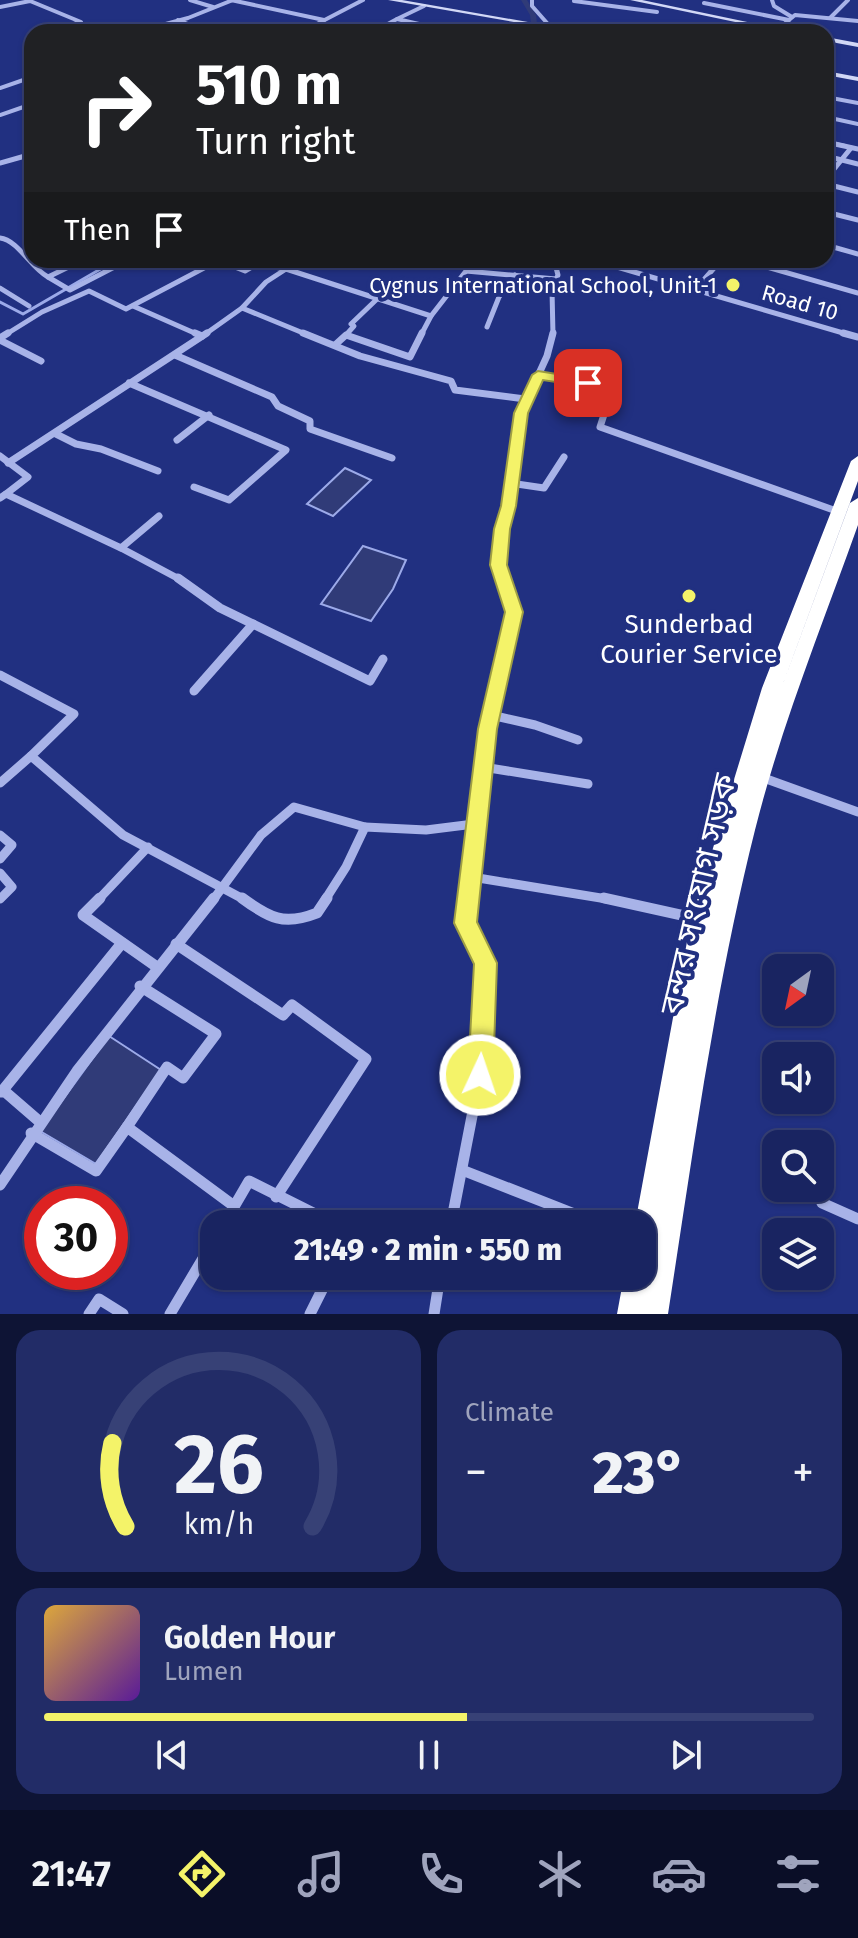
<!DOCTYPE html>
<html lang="en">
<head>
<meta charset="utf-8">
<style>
	:root { --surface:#192461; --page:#222c67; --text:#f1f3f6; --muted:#9fa4bd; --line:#374176; --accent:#f4f369 }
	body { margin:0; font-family:"Fira Sans","Noto Sans Bengali",sans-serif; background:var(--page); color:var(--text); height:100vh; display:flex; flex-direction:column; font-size:30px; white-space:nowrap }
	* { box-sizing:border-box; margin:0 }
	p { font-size:26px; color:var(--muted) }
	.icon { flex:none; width:44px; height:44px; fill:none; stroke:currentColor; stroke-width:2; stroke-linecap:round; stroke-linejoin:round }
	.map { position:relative; height:1314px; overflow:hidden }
	.panel { display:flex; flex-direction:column; gap:16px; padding:16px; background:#0e1435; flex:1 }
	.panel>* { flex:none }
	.guide { position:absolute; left:24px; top:24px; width:810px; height:244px; border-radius:24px; box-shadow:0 2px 6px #0004,0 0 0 2px var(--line); background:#202124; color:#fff; overflow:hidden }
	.needle { width:52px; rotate:213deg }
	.tools { position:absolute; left:762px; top:954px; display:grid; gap:16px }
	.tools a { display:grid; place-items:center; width:72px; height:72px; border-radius:16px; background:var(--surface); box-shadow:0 2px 6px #0004,0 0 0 2px var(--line); font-size:40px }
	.speed { position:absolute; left:24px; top:1186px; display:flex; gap:16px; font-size:40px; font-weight:700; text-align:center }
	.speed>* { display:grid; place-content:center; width:104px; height:104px; border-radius:50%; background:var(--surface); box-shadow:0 2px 6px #0004,0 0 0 2px var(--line); line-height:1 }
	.speed .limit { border:12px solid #d22; background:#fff; color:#111 }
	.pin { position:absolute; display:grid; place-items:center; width:68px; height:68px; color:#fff; margin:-34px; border-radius:16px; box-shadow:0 4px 12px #0006 }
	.me { position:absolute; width:88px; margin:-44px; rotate:3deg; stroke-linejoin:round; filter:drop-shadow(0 0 6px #0008) }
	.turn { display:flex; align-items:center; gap:28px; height:168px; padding:0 40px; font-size:36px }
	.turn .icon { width:104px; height:104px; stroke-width:2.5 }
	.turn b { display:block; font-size:56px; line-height:68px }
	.then { display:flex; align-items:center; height:76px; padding:0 40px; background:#0003; gap:16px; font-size:30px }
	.big { font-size:60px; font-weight:800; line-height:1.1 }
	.panel .tile { flex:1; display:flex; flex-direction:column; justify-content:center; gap:12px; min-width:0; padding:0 28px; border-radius:24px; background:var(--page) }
	.panel .dial { align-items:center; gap:0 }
	.dial svg { height:208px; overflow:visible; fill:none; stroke:var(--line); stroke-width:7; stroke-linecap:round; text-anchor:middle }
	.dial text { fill:var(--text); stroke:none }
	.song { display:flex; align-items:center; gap:24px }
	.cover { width:96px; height:96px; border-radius:12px; background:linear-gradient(135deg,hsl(40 70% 55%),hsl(270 70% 35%)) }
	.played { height:8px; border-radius:4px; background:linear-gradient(90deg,var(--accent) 55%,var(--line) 55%) }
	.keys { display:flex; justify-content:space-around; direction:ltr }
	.heat { display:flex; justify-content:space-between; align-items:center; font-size:44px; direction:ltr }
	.panel .tiles { flex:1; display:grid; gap:16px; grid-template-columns:1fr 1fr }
	.tile:last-child { grid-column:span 2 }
	.trip { position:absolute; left:200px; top:1210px; width:456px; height:80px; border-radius:24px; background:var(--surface); box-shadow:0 2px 6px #0004,0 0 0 2px var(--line); font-weight:800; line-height:80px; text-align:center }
	.tabs { display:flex; height:128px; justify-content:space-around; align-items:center; background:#0a0e27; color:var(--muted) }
	.tabs .icon { width:56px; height:56px }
	.tabs .current { color:var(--accent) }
	.tabs b { font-size:36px; color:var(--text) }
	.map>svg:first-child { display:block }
	.water { fill:#303b78; stroke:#9caae9; stroke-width:2 }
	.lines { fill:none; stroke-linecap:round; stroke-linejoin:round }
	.stream { stroke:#9caae9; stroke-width:3 }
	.canal { fill:#303b78; fill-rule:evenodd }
	.street-far4 { stroke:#a8b3e8; stroke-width:4 }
	.street-far3 { stroke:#a8b3e8; stroke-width:5 }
	.street-far2 { stroke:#a8b3e8; stroke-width:7 }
	.street-far1 { stroke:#a8b3e8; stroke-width:9 }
	.street { stroke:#a8b3e8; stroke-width:11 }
	.secondary { fill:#d2d8f6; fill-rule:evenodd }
	.highway { fill:#fff; fill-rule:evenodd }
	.route { fill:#f4f369; stroke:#9f9e44; stroke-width:2 }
	.poi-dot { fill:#f4f369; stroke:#213081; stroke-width:3 }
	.labels { text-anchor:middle; stroke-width:8; stroke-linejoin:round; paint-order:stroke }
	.far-poi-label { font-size:22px; fill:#fff; stroke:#213081; text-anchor:end }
	.far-street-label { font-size:22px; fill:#fff; stroke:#213081 }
	.poi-label { font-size:26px; fill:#fff; stroke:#213081 }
	.near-street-label { font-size:32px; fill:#fff; stroke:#213081 }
</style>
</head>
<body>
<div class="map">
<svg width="858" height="1314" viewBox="0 0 858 1314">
	<rect width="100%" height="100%" fill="#213081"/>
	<g class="water">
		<path d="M345,468L371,480L333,516L307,504Z"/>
		<path d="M363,546L406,560L393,589L371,621L321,604Z"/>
		<path d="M109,1036L161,1070L96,1164L40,1131Z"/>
	</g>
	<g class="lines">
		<path class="stream" d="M0,302L23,314L116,260"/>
		<path class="canal" d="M521,0H527L536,15L538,32H532L530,15Z"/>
		<g class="street-far4">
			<path d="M190,0L213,7"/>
			<path d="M231,0L324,20"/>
			<path d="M532,0V6L547,23V32"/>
			<path d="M772,0L774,6L792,17"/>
			<path d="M574,1L657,12"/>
			<path d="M704,3L789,20"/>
			<path d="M424,6L397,19L454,32"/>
			<path d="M0,7L30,1L81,22L70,25L99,32"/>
			<path d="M830,18L848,0"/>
			<path d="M178,20L208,32"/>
			<path d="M778,29L795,15L858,21"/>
			<path d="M136,32L188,18L233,0"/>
			<path d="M291,32L315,25L363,0"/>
			<path d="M373,32L397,19"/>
			<path d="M0,88L32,77"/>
			<path d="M826,97L858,103"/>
			<path d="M0,115L32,104"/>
			<path d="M826,117L858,124"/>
			<path d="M826,142L845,146"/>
		</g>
		<g class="street-far3">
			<path d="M835,144L858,149"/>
			<path d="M826,156L858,164"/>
			<path d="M0,163L25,156L32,160"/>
			<path d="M826,179L851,148"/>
			<path d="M826,184L858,192"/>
			<path d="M826,212L858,220"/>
			<path d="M0,238C18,240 31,268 48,277"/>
			<path d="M826,245L858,254"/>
			<path d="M83,260L48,277L70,290L128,260"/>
			<path d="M217,260L245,271L257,264L286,269L302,260"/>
			<path d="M593,260L850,335"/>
			<path d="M742,260L858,293"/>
			<path d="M0,288L29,306"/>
			<path d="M695,290L721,260"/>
			<path d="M133,306L199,335"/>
			<path d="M242,308L308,335"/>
			<path d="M487,327L499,297L515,275"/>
			<path d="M5,335L42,312L89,291L126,309L204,268L186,260"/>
			<path d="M204,335L242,308L266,282L286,269L431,316L466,271L556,279"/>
			<path d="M346,335L354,326L351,324L376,300"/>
			<path d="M421,335L431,316"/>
			<path d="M553,335L552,290L558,275L554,260"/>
		</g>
		<g class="street-far2">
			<path d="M195,333L202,336"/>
			<path d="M303,333L360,356L451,381L455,390L525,399"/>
			<path d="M843,333L858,337"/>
			<path d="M0,338L8,333"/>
			<path d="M0,340L41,361"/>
			<path d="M335,345L346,335L410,357L422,333"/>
			<path d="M175,355L272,397L278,406L310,421V429L392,458"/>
			<path d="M538,375L613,387L600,427L842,513"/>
			<path d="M129,383L286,450L229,500L194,487"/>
			<path d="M56,434L76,444L101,449L158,471"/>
			<path d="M177,440L209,415"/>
			<path d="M0,456L28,477L6,494"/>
			<path d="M8,463L207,333"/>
			<path d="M510,483L544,488L564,457"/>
			<path d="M0,498L6,494L121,548L159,516"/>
			<path d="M121,548L181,580"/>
			<path d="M503,580L498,565L500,544L521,413L547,356L553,333"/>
		</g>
		<g class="street-far1">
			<path d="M178,578L220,608L370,681L383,659"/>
			<path d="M0,675L74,714L31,756L123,835L245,900"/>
			<path d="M194,691L253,624"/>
			<path d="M491,715L535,725L578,740"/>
			<path d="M483,767L588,784"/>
			<path d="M761,777L858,812"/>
			<path d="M0,783L31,756"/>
			<path d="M0,835L12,845L0,859"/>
			<path d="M0,873L12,887L0,899"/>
			<path d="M472,877L613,900"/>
			<path d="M98,900L148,847"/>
			<path d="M213,900L261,835L294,807L365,827"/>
			<path d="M325,900L346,867L365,827L426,830L474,824"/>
			<path d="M467,900L488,729L514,612L503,578"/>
		</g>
		<g class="street">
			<path d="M100,898L83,915L157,967"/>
			<path d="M242,898C269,918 284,926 317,913L327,898"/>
			<path d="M604,898L699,919"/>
			<path d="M176,944L283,1015L292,1005L366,1059L276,1197"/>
			<path d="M3,1090L122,943"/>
			<path d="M1,1092L3,1090L40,1122"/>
			<path d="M127,1127L167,1067L183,1078L216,1034L140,986"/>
			<path d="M31,1133L96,1171L127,1127L234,1206"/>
			<path d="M462,1170L600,1224"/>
			<path d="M0,1185L77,1071L214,898"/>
			<path d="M822,1203L858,1219"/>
			<path d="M224,1224L249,1181L335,1224"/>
			<path d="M451,1224L480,1075L485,963L465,923L467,898"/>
			<path d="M89,1314L99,1299L123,1314"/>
			<path d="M170,1314L214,1240"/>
			<path d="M310,1314L329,1276"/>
			<path d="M434,1314L440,1276"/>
		</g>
		<g class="secondary">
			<path d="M388,0H402L585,32H571Z"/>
			<path d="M630,0H642L795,32H783Z"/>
			<path d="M826,37L858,43V47L826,41Z"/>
			<path d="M826,71L858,77V81L826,75Z"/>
		</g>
		<path class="highway" d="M858,456V481L774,708L850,503L858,498V525C822,626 781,726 755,830C715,989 693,1152 668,1314H617L624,1276H642V1224H635L691,920L762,688L851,461Z"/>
	</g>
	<path class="route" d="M538,371L588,379L595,383L588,387L543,380L528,413L516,506L510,529L507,565L523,612L497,729L477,922L497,963L493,1075L489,1084L480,1088L472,1084L468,1075L474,964L454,923L478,729L505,612L490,565L494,529L501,506L514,413L532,375Z"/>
	<g class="poi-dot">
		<circle cx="733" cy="285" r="8"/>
		<circle cx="689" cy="596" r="8"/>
	</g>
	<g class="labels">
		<g class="far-poi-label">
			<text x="717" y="293">Cygnus International School, Unit-1</text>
		</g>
		<g class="far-street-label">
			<text transform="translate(800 302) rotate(16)" y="8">Road 10</text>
		</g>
		<g class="poi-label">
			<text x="689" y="633">Sunderbad<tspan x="689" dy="30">Courier Service</tspan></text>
		</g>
		<g class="near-street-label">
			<text transform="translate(698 894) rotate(-77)" y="11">বন্দর সংযোগ সড়ক</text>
		</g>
	</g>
</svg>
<div class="tools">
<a><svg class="needle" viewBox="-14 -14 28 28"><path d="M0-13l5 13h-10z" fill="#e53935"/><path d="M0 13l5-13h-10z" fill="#9fa4bd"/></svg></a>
<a><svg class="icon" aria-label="sound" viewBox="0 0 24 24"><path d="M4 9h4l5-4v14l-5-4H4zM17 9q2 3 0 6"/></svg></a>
<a><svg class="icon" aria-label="search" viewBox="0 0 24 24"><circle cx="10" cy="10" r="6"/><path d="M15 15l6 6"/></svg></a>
<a><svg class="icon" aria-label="layers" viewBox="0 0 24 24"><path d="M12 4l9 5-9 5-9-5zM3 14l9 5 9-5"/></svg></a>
</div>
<div class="speed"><div class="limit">30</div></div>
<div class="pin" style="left:588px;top:383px;background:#d93025"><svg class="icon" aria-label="arrive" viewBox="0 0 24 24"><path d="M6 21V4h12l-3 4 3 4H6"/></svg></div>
<svg class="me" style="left:480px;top:1075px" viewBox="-20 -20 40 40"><circle r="17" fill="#f4f369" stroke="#fff" stroke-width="3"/><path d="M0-11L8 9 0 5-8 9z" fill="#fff"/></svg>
<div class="trip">21:49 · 2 min · 550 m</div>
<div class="guide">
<div class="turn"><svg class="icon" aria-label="right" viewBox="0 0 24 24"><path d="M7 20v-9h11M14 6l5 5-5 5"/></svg><div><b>510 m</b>Turn right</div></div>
<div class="then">Then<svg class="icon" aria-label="arrive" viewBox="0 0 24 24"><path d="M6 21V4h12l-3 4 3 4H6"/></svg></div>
</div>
</div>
<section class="panel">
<div class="tiles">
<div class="tile dial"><svg viewBox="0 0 100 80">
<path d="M14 69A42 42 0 1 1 86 69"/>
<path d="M14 69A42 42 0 0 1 9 37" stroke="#f4f369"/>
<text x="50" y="56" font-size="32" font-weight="700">26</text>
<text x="50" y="72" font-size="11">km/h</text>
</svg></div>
<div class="tile"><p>Climate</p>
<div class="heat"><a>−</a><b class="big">23°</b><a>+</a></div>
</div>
<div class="tile">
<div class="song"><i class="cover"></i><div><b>Golden Hour</b><p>Lumen</p></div></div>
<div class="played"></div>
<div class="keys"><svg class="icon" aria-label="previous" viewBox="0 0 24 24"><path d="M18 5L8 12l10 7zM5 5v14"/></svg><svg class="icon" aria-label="pause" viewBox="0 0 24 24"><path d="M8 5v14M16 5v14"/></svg><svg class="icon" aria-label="next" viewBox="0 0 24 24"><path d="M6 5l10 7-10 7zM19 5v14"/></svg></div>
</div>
</div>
</section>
<nav class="tabs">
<b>21:47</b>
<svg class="icon current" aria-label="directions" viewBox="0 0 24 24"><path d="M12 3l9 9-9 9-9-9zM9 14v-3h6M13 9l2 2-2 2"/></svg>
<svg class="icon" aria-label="music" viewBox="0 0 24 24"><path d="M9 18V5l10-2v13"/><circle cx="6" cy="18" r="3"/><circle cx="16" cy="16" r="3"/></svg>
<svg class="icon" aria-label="phone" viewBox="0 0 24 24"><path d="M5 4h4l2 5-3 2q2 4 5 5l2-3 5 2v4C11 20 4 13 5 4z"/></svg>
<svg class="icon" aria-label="climate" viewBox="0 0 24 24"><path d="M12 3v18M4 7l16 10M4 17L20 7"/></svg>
<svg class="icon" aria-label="car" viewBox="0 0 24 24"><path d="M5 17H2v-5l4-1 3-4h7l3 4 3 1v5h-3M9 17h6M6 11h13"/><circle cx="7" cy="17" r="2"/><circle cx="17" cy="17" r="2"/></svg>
<svg class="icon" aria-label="filters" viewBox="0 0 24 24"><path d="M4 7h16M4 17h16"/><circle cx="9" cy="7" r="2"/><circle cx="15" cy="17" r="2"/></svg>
</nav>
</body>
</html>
